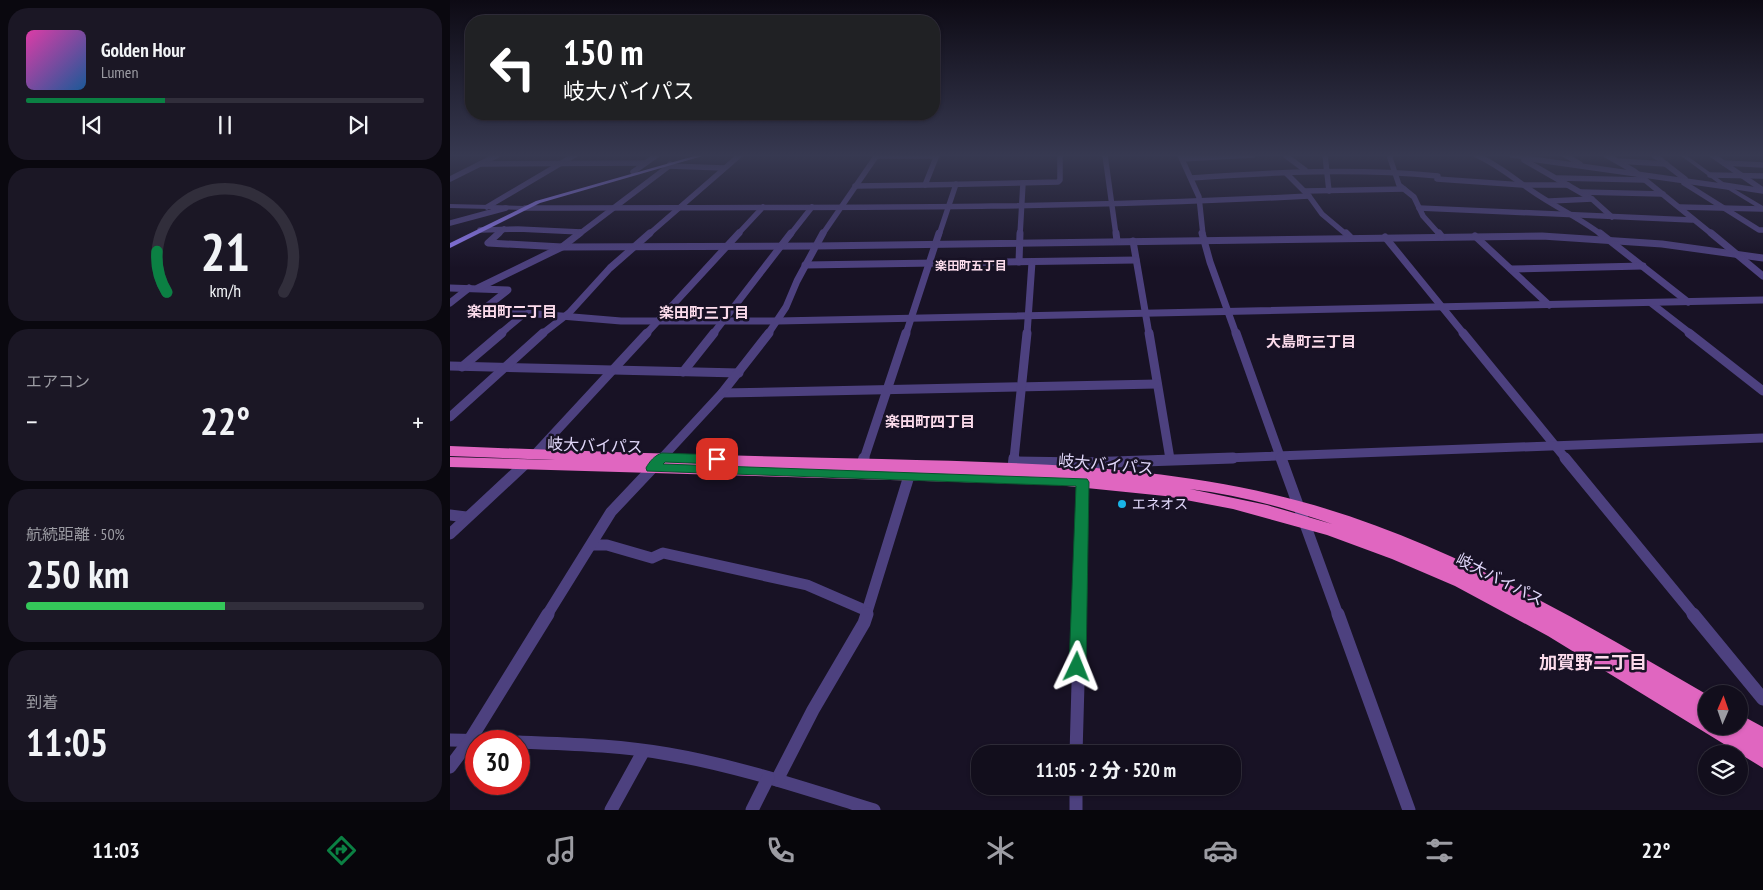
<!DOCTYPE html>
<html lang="ja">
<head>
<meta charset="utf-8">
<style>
	:root { --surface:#120e1c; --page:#1b1725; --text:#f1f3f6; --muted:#9c9ca3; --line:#312e3b; --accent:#0b8043 }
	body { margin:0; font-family:"PT Sans Narrow","Noto Sans JP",sans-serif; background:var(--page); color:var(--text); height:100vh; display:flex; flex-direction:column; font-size:19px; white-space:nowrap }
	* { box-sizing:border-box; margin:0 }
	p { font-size:16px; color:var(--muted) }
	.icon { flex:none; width:28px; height:28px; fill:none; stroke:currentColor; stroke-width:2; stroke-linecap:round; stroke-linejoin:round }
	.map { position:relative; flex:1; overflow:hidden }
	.side { display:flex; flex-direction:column; gap:8px; padding:8px; background:#0a080f; width:450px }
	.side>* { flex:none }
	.hud { position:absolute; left:15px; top:15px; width:475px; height:105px; border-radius:20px; box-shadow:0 1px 4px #0004,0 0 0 1px var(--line); background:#202124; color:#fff; overflow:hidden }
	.needle { width:32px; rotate:2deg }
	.tools { position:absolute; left:1248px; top:685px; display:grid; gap:10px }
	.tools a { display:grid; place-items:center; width:50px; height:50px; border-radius:50%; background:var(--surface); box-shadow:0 1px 4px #0004,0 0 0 1px var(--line); font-size:25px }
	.speed { position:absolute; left:15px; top:730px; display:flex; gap:10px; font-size:25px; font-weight:700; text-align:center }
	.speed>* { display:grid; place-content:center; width:65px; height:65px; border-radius:50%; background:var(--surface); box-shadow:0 1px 4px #0004,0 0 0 1px var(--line); line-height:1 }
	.speed .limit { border:8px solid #d22; background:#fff; color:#111 }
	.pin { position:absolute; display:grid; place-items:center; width:42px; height:42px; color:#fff; margin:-21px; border-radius:10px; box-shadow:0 2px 8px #0006 }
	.me { position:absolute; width:55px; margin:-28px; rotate:2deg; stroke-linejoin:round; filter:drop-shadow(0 0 4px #0008) }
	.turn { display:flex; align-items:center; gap:18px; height:105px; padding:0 15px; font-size:22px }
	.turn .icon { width:65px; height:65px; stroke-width:2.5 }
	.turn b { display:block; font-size:35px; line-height:42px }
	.big { font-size:38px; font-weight:800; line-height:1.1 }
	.side .tile { flex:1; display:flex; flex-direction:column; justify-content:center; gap:8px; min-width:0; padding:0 18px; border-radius:20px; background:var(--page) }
	.side .dial { align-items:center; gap:0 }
	.dial svg { height:130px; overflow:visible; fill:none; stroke:var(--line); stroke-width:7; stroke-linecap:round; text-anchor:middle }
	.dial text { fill:var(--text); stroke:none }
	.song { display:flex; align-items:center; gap:15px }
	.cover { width:60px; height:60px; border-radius:8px; background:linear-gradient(135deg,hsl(320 70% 55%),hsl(210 70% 35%)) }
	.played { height:5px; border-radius:2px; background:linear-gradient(90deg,var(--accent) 35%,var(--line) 35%) }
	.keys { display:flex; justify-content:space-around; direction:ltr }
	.heat { display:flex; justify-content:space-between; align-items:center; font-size:28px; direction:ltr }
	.charge { height:8px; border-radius:4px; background:linear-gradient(90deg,#34c759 50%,var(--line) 0) }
	.trip { position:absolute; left:521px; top:745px; width:270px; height:50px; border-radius:20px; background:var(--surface); box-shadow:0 1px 4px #0004,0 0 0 1px var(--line); font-weight:800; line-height:50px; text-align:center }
	.dock { display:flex; height:80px; justify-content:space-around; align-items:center; background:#07060b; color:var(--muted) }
	.dock .icon { width:35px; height:35px }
	.dock .current { color:var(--accent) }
	.dock b { font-size:22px; color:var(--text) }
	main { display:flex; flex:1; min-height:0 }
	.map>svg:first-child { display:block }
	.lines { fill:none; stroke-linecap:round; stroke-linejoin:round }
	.minor-far4 { stroke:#4d417f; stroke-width:5.5 }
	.minor-far3 { stroke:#4d417f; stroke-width:7 }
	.minor-far2 { stroke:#4d417f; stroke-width:9 }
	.minor-far1 { stroke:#4d417f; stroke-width:11 }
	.minor { stroke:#4d417f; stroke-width:13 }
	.tertiary { fill:#4d417f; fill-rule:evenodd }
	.secondary { fill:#8f7af1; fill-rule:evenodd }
	.trunk { fill:#e066c0; fill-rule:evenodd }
	.route { fill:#0b8043; stroke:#07532c }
	.poi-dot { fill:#19b4e7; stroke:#181225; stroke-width:2 }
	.labels { text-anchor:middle; stroke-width:5; stroke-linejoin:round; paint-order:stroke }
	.far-neighbourhood-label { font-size:12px; font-weight:bold; fill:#fbdbeb; stroke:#181225 }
	.poi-label { font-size:14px; fill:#e2d9fb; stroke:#181225; text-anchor:start }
	.neighbourhood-label { font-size:15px; font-weight:bold; fill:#fbdbeb; stroke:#181225 }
	.near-street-label { font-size:16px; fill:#e2d9fb; stroke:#181225 }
	.near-neighbourhood-label { font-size:18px; font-weight:bold; fill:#fbdbeb; stroke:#181225 }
</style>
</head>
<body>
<main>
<section class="side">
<div class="tile">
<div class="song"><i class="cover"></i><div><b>Golden Hour</b><p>Lumen</p></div></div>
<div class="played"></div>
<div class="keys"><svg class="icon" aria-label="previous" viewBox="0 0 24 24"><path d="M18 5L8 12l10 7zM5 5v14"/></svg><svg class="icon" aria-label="pause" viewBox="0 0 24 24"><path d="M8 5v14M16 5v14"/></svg><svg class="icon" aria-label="next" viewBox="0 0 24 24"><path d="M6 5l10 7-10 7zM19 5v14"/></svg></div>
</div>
<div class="tile dial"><svg viewBox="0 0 100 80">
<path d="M14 69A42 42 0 1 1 86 69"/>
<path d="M14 69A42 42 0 0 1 8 44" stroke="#0b8043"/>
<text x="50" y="56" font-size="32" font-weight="700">21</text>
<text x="50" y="72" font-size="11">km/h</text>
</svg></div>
<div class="tile"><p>エアコン</p>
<div class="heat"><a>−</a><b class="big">22°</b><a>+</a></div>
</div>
<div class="tile"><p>航続距離 · 50%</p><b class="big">250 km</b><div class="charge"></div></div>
<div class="tile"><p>到着</p><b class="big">11:05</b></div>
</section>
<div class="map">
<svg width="1313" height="810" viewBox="0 0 1313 810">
	<rect width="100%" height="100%" fill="#181225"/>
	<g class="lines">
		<g class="minor-far4">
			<path d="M487,155L475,185L608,182L610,180V155"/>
			<path d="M655,155L666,235"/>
			<path d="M730,155L749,197L753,235"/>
			<path d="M835,155L855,170"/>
			<path d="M875,155L879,191"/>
			<path d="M939,155L949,185L964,197L973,216L990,235"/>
			<path d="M1026,155C1047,164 1063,178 1082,191C1105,207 1130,218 1152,235"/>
			<path d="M1062,155L1079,157"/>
			<path d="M1115,155L1130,164"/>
			<path d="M1156,155L1184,171L1263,235"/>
			<path d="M1204,155L1235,179"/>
			<path d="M1262,155L1313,190"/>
			<path d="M426,156H487"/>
			<path d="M1074,158L1278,187"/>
			<path d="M732,159L803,155"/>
			<path d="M1074,160L1142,199L1162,217"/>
			<path d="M1168,161L1216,164"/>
			<path d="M1274,163L1313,165"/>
			<path d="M30,164L195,163"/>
			<path d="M220,164L219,166L274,168"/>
			<path d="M183,172L207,155"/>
			<path d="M836,173L859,196L872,214L897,235"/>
			<path d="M1260,175L1313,176"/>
			<path d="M741,178C824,172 905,168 988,176L987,179L1073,185H1118"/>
			<path d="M1108,178L1195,180"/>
			<path d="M0,179L48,155"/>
			<path d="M1234,183L1309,230H1313"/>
			<path d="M1274,185L1313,191"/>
			<path d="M405,186L475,185"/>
			<path d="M855,191L954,189"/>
			<path d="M1131,192L1213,194"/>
			<path d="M1100,201L1142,199"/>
			<path d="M37,207L125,155"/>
			<path d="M1230,207L1312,209"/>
			<path d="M75,208C336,207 598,210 859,196"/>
			<path d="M969,208L1242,220"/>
			<path d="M0,223L56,208"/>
			<path d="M30,230L68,229L131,232"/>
			<path d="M47,235L54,229"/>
			<path d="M128,235L219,166"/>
			<path d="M198,235L290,155"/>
			<path d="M287,235L313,207"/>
			<path d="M340,235L362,207"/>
			<path d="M372,235L427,155"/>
			<path d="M489,235L506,184"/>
			<path d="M570,235L573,183"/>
		</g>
		<g class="minor-far3">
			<path d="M49,233L38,243L112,247L366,246L1092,236L1212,244L1313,258"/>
			<path d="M666,233L667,241"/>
			<path d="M752,233L760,262L786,334"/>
			<path d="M896,233L900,237"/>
			<path d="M989,233L992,237"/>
			<path d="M1150,233L1238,302"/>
			<path d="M1261,233L1313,276"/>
			<path d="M1025,236L1099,305"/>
			<path d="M935,237L1014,334"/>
			<path d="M683,241L699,334"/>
			<path d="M569,262L570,233"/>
			<path d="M355,265L686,260"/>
			<path d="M1061,269L1193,266"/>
			<path d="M0,288L58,290L35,308L75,313L50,334"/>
			<path d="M28,288L112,247L130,233"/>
			<path d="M0,303L19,288"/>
			<path d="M1201,303L1241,334"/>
			<path d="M75,313L171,321H328L1313,300"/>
			<path d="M92,334L119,313L160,268L200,233"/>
			<path d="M196,334L289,233"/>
			<path d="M263,334L341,233"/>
			<path d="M318,334L336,307L347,281L373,233"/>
			<path d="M456,334L489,233"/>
			<path d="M577,334L582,262"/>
		</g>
		<g class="minor-far2">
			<path d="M699,333L720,459"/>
			<path d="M786,333L831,459"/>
			<path d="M1013,333L1116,459"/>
			<path d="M1239,333L1313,391"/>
			<path d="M0,366L289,373"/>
			<path d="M12,367L52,333"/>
			<path d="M233,372L264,333"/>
			<path d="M272,393L707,384"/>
			<path d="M0,417L93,333"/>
			<path d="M85,454L197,333"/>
			<path d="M211,459L272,393L319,333"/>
			<path d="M414,459L456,333"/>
			<path d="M564,459L577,333"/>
			<path d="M749,459L1313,438"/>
		</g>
		<g class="minor-far1">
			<path d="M831,458L888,615"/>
			<path d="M1115,458L1244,615"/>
			<path d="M564,462L634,463L783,458"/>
			<path d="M412,464L414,458"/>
			<path d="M563,468L564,458"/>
			<path d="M0,515L16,517"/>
			<path d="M0,534L74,465"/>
			<path d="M142,545H157L202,558L213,553L357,585L417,611"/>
			<path d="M97,615L161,512L212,458"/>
			<path d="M416,615L459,476"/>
			<path d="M630,615L633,482"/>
		</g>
		<g class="minor">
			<path d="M888,614L959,810"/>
			<path d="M1243,614L1313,699"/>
			<path d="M0,740L47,741"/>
			<path d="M69,742C118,744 169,745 218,754C288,766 356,789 424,810"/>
			<path d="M626,754L630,614"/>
			<path d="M0,767L20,740L98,614"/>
			<path d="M327,780L363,710L414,623L417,614"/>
			<path d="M626,786V810"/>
			<path d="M161,810L193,752"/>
			<path d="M302,810L318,778"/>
		</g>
		<g class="tertiary">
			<path d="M1230,155H1236L1276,184L1313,206V211L1272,186Z"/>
			<path d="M0,204L75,206L78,208L75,210L0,208Z"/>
		</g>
		<path class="secondary" d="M248,155H256L90,203L0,248V243L86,201Z"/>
		<path class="trunk" d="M0,446C144,452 288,456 432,459C572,463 713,464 849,501C994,540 1127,619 1256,694V726H1289V714L1313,727V768L1098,636L1005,586L942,559L877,535L783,509L715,496L607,485L0,467V457L105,460L0,456ZM740,489C789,495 836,508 882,524L817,505Z"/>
	</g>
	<linearGradient id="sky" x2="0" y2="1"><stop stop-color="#0d0a14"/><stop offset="0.58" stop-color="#373951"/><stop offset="1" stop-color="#373951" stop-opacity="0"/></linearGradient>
	<rect width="1313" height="268" fill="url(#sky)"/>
	<path class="route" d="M212,453L267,455L273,459L267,464L215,462L213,464L637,479L639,482L636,667L633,673L627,675L621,673L619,667L626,486L197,471L196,468C199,462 205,455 212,453Z"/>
	<circle class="poi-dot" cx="672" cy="504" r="5"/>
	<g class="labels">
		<g class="far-neighbourhood-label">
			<text x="521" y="270">楽田町五丁目</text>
		</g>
		<g class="poi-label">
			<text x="682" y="509">エネオス</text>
		</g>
		<g class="neighbourhood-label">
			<text x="62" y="317">楽田町二丁目</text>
			<text x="254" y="318">楽田町三丁目</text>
			<text x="861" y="347">大島町三丁目</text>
			<text x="480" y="427">楽田町四丁目</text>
		</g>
		<g class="near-street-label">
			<text transform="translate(145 445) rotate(2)" y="6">岐大バイパス</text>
			<text transform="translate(656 464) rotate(5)" y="6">岐大バイパス</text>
			<text transform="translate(1050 579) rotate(27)" y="6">岐大バイパス</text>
		</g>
		<g class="near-neighbourhood-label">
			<text x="1143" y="669">加賀野二丁目</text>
		</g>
	</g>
</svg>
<div class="tools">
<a><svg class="needle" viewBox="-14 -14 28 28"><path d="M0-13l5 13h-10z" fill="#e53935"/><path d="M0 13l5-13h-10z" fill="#9c9ca3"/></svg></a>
<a><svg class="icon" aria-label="layers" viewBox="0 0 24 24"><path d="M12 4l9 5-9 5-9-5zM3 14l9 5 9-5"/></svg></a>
</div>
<div class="speed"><div class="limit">30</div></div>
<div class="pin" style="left:267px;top:459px;background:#d93025"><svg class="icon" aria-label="arrive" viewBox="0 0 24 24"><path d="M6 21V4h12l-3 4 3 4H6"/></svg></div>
<svg class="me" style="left:627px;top:667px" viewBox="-20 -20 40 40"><path d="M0-17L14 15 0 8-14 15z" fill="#0b8043" stroke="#fff" stroke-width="4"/></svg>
<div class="trip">11:05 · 2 分 · 520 m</div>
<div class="hud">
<div class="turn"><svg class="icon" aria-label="left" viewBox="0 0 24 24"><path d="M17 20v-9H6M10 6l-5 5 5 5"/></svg><div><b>150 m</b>岐大バイパス</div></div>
</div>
</div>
</main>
<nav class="dock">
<b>11:03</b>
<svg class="icon current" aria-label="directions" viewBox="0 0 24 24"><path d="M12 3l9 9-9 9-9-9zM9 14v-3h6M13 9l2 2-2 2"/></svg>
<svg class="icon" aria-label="music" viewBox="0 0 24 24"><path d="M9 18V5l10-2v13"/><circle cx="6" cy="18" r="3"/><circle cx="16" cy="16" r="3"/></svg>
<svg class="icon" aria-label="phone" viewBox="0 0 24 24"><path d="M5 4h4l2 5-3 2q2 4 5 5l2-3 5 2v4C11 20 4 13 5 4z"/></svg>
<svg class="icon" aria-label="climate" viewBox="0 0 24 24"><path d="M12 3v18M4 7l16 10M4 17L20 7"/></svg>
<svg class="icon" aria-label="car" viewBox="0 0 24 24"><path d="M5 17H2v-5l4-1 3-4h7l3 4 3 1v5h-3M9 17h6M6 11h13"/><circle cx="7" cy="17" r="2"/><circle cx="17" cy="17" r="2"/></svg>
<svg class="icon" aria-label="filters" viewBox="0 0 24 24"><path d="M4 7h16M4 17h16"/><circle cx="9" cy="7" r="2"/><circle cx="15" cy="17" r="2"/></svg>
<b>22°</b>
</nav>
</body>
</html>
